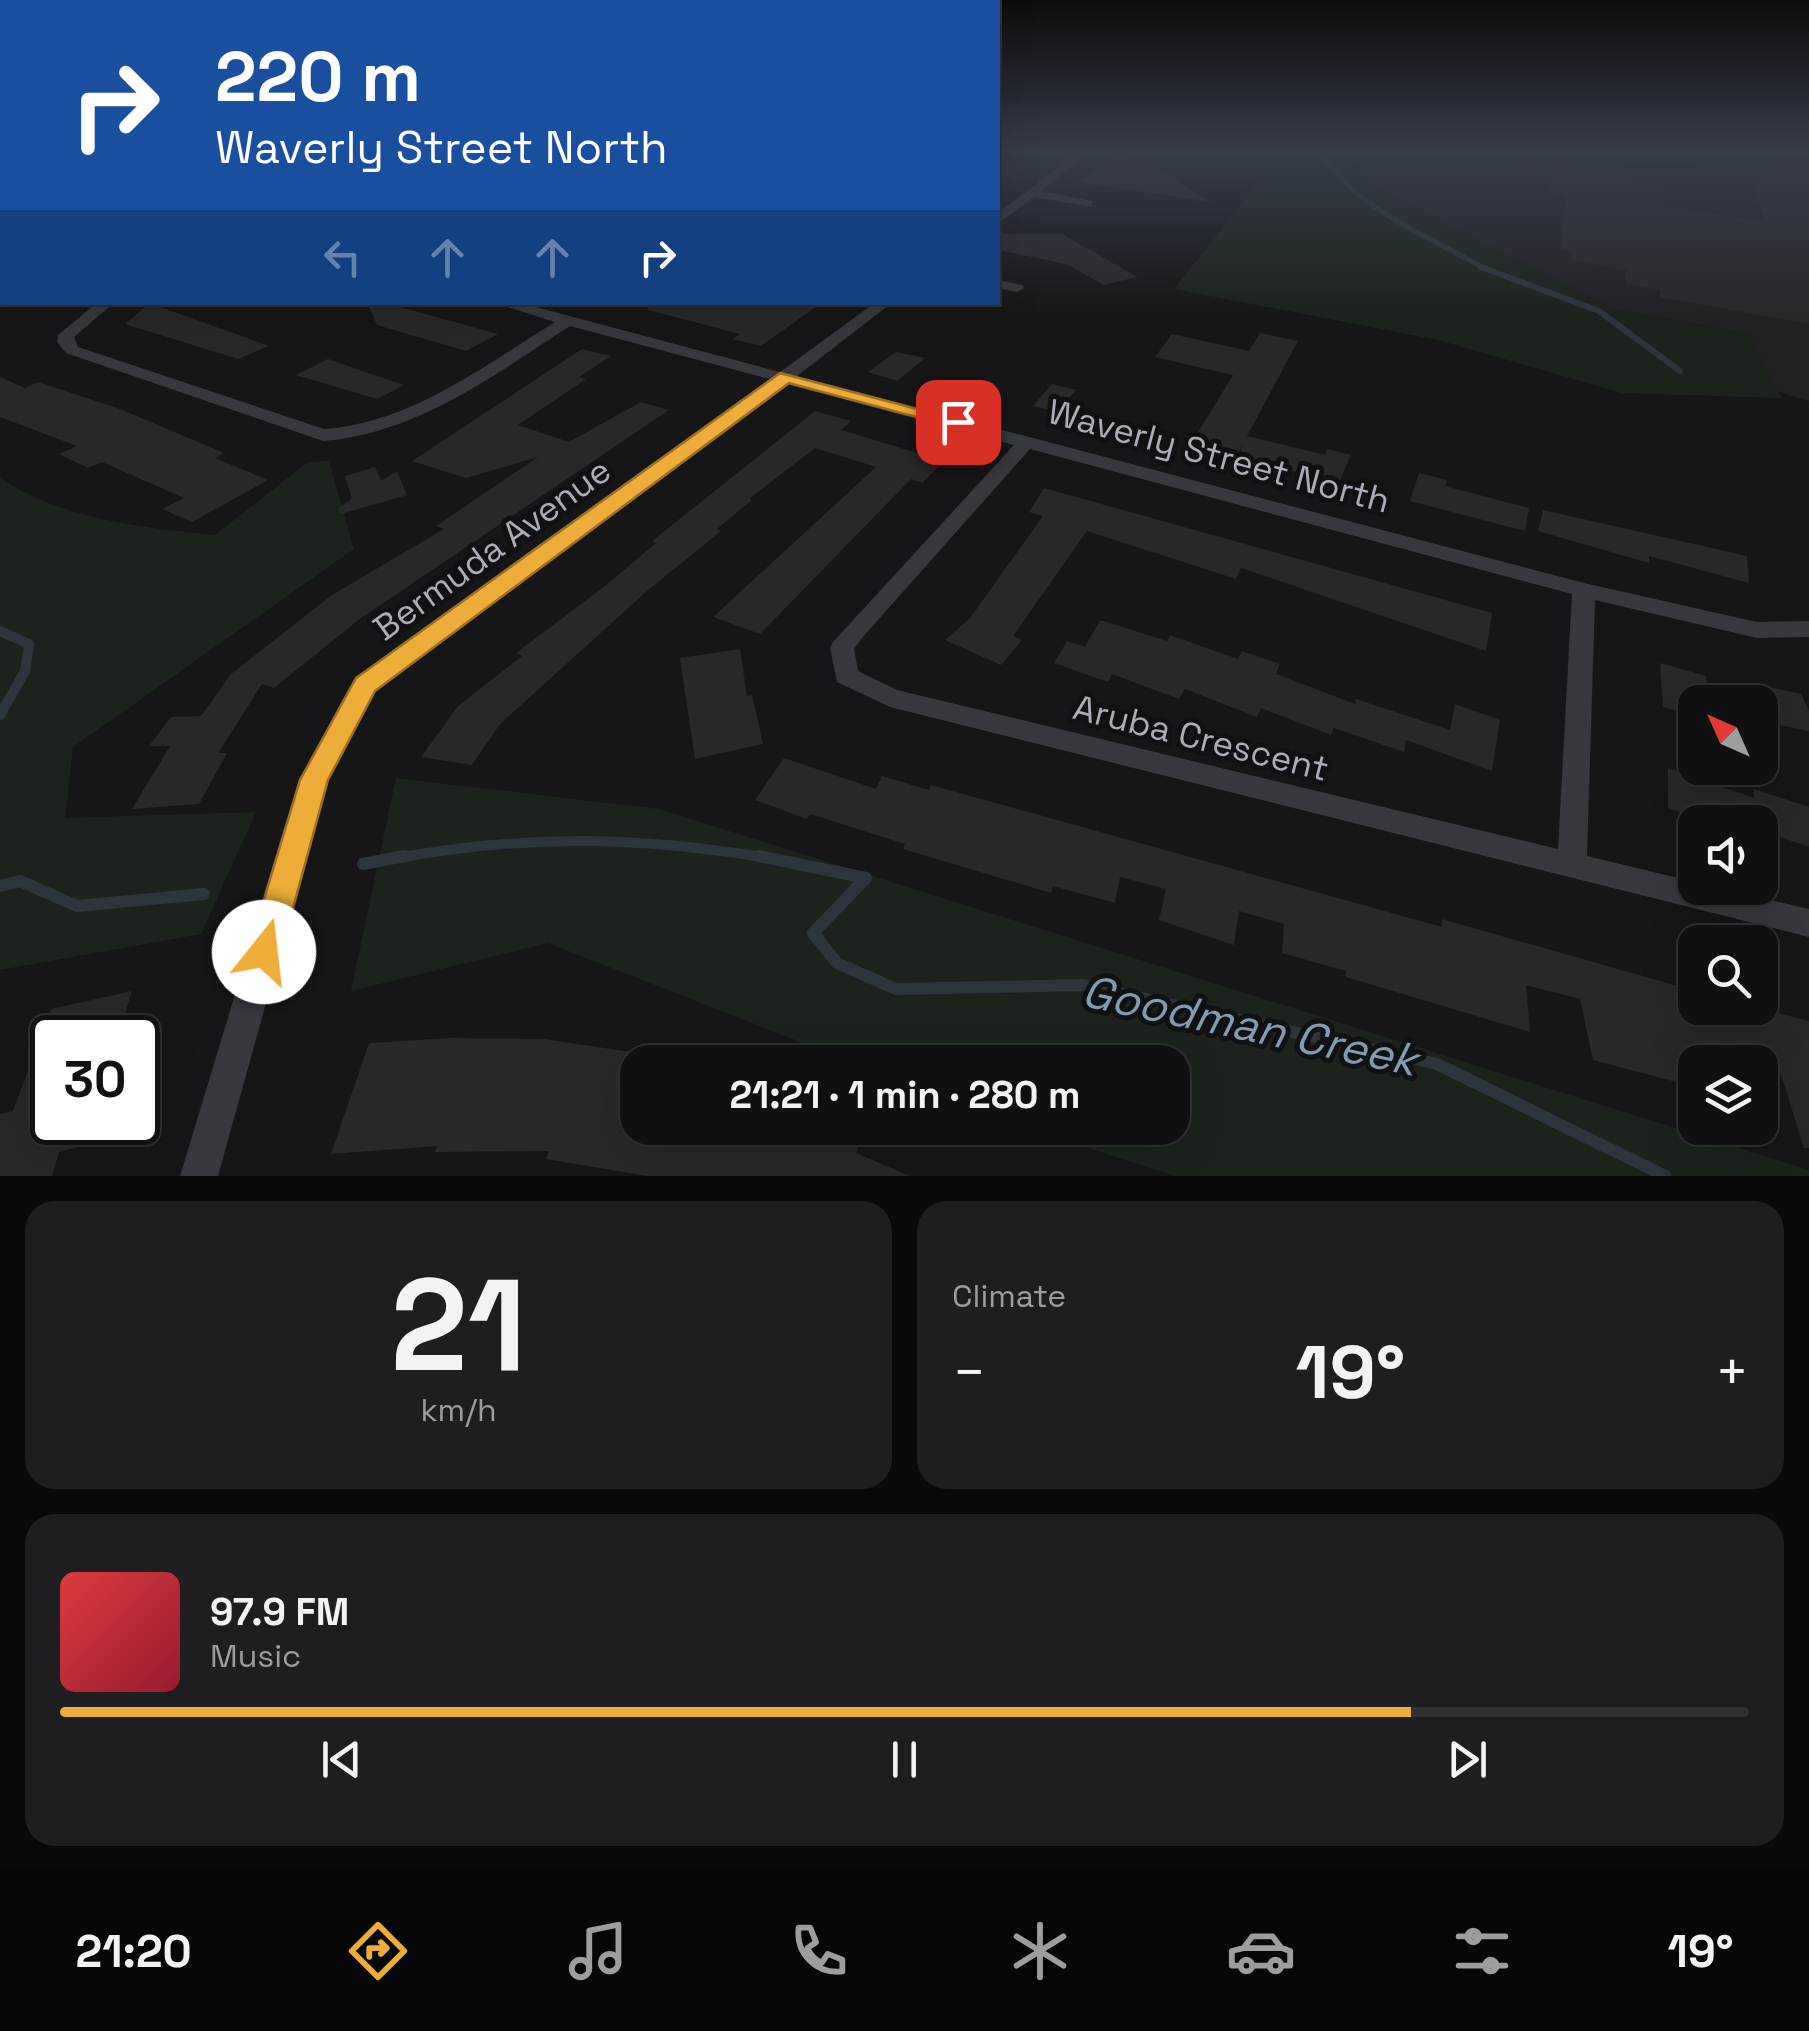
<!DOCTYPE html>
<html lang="en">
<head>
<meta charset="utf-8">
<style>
	:root { --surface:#101012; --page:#1e1e20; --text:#f1f3f6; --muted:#9c9d9f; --line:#303032; --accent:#eeac38 }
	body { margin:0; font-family:"Space Grotesk",sans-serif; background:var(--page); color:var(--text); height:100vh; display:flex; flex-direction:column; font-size:38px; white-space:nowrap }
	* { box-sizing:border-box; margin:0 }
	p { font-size:32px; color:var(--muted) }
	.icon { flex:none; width:55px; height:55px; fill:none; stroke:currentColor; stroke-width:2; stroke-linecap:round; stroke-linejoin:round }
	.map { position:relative; height:1176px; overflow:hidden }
	.sheet { display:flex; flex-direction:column; gap:25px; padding:25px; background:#09090a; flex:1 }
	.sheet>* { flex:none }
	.hud { position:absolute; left:0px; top:0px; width:1000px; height:305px; box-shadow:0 10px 40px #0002,0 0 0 2px var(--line); background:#1a4fa0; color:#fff; overflow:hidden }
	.needle { width:65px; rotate:315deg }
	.fabs { position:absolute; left:1678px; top:685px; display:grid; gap:20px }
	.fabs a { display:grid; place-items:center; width:100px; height:100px; border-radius:20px; background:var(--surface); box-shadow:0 10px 40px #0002,0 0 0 2px var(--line); font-size:50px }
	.speed { position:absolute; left:30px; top:1015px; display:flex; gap:20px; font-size:50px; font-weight:700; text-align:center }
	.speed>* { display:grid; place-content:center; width:130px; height:130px; border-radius:50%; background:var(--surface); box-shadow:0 10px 40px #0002,0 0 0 2px var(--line); line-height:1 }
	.speed .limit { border:5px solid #111; border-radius:15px; background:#fff; color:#111 }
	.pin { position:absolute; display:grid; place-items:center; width:85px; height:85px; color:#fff; margin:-42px; border-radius:20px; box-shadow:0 5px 15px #0006 }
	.me { position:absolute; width:110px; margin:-55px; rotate:16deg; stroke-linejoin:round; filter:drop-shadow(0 0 8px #0008) }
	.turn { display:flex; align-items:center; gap:35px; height:210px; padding:0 50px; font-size:45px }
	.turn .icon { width:130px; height:130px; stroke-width:2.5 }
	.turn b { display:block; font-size:70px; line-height:85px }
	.lanes { display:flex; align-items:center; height:95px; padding:0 50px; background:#0003; justify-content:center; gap:50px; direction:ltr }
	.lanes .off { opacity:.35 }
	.big { font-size:75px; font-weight:600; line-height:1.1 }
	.sheet .card { flex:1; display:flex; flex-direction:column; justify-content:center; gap:15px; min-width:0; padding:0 35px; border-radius:30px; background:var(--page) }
	.sheet .dial { align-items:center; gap:0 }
	.dial b { font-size:130px; line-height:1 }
	.song { display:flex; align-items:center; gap:30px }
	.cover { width:120px; height:120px; border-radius:15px; background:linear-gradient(135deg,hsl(0 70% 55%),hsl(350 70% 35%)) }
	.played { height:10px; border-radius:5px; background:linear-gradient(90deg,var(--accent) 80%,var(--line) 80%) }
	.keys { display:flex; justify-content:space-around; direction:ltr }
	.heat { display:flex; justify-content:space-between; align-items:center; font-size:55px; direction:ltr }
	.sheet .tiles { flex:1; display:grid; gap:25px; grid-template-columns:1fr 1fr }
	.card:last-child { grid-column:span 2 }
	.trip { position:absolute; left:620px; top:1045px; width:570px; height:100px; border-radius:30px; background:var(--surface); box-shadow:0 10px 40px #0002,0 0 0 2px var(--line); font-weight:600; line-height:100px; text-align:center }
	.menu { display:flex; height:160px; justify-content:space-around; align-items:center; background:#060607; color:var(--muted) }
	.menu .icon { width:70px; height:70px }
	.menu .active { color:var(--accent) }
	.menu b { font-size:45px; color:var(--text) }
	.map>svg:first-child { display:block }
	.built { fill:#222225 }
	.green { fill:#1c231d }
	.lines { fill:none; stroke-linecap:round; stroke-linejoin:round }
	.stream-far3 { stroke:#2c353c; stroke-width:5 }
	.stream-far2 { stroke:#2c353c; stroke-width:6 }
	.stream-far1 { stroke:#2c353c; stroke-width:10 }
	.stream { stroke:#2c353c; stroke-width:12 }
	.building { fill:#29292c }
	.minor { fill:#37383d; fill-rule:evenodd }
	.route { fill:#eeac38; stroke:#9b7024; stroke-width:2.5 }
	.labels { text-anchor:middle; stroke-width:10; stroke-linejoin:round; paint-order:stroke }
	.street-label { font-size:35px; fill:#a9aeb8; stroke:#111113 }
	.near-water-label { font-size:45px; font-style:italic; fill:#809cb2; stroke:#111113 }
</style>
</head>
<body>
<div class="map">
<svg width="1809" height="1176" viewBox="0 0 1809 1176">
	<rect width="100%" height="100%" fill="#161618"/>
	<path class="built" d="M1346,152H1809V401L1766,388L1750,334L1612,309L1369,183Z"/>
	<g class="green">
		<path d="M1283,152H1346L1369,183L1612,309L1750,334L1782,398L1622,393L1438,340L1174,289Z"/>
		<path d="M1510,152L1608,161L1550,152H1620V163L1679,165L1697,161L1699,152H1716L1723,157C1694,189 1553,157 1510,152Z"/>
		<path d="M329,461L354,549L73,747L65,818L256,812L201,934L0,970V478C61,519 143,528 215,535L308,462Z"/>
		<path d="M396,778L659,809L1809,1170V1176H1175L1026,1128H1172V1062H851L548,943L351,991Z"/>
	</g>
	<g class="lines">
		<path class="stream-far3" d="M1321,152C1353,208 1431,238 1486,269"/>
		<path class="stream-far2" d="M1481,267L1599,311L1680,371"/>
		<g class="stream-far1">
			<path d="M0,631L29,644L25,671L0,715"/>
			<path d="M392,859C526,834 639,836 774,859"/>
		</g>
		<g class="stream">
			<path d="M759,856L866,878L813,933L837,963L896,989L1083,985L1437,1064L1665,1176"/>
			<path d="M363,864L405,856"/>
			<path d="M0,886L20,881L77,906L204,894"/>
		</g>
	</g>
	<g class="building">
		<path d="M1113,157L1149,162L1210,202L1079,182Z"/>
		<path d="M1781,169L1809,172V324L1660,297V290L1626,284V270L1571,260L1572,252L1560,250L1566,196L1548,192L1553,170L1634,180L1663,187L1664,206L1764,221L1753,182L1762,183L1760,176L1784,179Z"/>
		<path d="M998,234H1062L1137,277L1104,285L1066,264L998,250Z"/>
		<path d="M367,302H382L498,334L466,351L377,325Z"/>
		<path d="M649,302H823L761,346L733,339L740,334L648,310Z"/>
		<path d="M146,306H158L269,346L238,359L125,324Z"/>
		<path d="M1260,333L1298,341L1247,436L1325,455L1327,449L1351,455L1339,482L1239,458L1243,444L1237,455L1191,444L1233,375L1155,357L1172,334L1249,351Z"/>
		<path d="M582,349L611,356L579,377L586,379L518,425L569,442L641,402L669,410L361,618L274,688L262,684L218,753H227L199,804L132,809L170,746H149L171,717L201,716L231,674L332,595L444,529L436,526L538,457L466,478L412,461Z"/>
		<path d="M896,352L925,358L897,381L868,372Z"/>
		<path d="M328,359L356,369L404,385L377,399L296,375Z"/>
		<path d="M0,377L25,388L38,382L120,409L224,453L215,458L268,480L192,522L162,509L184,498L102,462L88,468L59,454L77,446L0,417Z"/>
		<path d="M1052,384L1076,390L1057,412L1033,406Z"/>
		<path d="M815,411L851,421L841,430L944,461L922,483L911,479L760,634L713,617L876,467L815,448L749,499L752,500L717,529L721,531L647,591L500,724L472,765L421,757L458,706L522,656L516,653L605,586L656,543L652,541Z"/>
		<path d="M375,467L381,481L397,471L407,495L341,514L338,508L352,499L345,476Z"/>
		<path d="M1419,473L1447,480L1445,486L1529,508L1525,531L1410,501Z"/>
		<path d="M1044,488L1492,613L1486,651L1241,568L1236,579L1087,531L1013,636L1022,640L1001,665L945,640L970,618L1043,516L1029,512Z"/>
		<path d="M1543,510L1747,556L1749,583L1649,556V563L1538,531Z"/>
		<path d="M1100,620L1167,641L1170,635L1238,659L1242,651L1280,664L1276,674L1355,704L1356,699L1450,730L1455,704L1500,720L1492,771L1406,740L1404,752L1334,728L1331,735L1261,708L1257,717L1185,689L1179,699L1112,674L1108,682L1054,663L1067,641L1085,647Z"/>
		<path d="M740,649L747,696L752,695L763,744L695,759L680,658Z"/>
		<path d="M1660,663L1706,676L1709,702H1695V716L1663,707Z"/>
		<path d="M1760,685L1801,694L1809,711V731L1760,721Z"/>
		<path d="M784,758L876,789L882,776L929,790L931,785L1442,927V919L1695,991V1008H1759L1809,1021V1148H1804L1777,1062H1695V1087L1593,1060L1580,999L1526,985L1530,1032L1346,977V971L1282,953L1284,924L1239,911L1234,945L1159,920L1166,889L1120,877L1115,903L1053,886L1051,893L903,849L905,844L810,814L807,819L755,800Z"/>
		<path d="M1668,768L1754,798V789L1809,807V847L1760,830V822H1710L1668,808Z"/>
		<path d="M132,991L117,1038H52V1122H91L85,1145L59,1152L52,1176H0V1114L13,1111L51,1009Z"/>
		<path d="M450,1038L544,1039L638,1053V1128H865L856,1153L910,1176H647L546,1159L549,1151L435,1152L437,1146L331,1154L369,1043Z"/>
	</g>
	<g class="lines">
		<g class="minor">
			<path d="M1079,152H1090L1041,191L1092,201V207L1034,197L998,223V213Z"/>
			<path d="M998,280L1022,285L1024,288L1017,292L998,288Z"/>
			<path d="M98,302H115L74,337L78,347L324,429C412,422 482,367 555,322L491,302H517L780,372L876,302H893L797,376L1584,583L1757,622L1809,621V637L1757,638L1595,600L1587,856L1695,882V888H1720L1809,909V937L890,707L837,682L830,648L833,642L1014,445L786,384L374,691L328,780L218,1176H180L300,780L356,679L770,379L570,326C492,376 418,433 323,441L66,353L57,342L58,335ZM1030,449L1572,594L1558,849L897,690L858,671L854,649L862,638Z"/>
		</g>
	</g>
	<linearGradient id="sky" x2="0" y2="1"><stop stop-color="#0c0c0d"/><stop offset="0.48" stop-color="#363c48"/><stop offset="1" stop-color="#363c48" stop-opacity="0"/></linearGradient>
	<rect width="1809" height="316" fill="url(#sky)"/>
	<path class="route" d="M780,373L967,422L958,428L789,383L375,691L328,780L281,952L276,963L264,967L253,963L248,952L300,780L356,678Z"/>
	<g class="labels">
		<g class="street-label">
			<text transform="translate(1219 456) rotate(15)" y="12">Waverly Street North</text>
			<text transform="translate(492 549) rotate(-36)" y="12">Bermuda Avenue</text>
			<text transform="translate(1201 738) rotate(14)" y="12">Aruba Crescent</text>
		</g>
		<g class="near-water-label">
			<text transform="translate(1250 1025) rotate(12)" y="16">Goodman Creek</text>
		</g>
	</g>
</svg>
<div class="fabs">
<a><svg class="needle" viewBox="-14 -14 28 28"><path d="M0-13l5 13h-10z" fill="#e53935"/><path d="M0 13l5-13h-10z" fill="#9c9d9f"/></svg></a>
<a><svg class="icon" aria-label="sound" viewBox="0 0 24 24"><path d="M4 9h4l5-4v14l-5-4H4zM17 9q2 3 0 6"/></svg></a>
<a><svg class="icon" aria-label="search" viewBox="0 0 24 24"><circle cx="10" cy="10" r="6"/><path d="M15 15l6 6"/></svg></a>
<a><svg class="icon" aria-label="layers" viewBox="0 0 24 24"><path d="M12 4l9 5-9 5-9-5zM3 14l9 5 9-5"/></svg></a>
</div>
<div class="speed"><div class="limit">30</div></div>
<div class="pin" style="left:958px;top:422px;background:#d93025"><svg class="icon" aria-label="arrive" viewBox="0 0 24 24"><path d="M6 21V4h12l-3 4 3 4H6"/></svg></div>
<svg class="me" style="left:264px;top:952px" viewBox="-20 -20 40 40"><circle r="19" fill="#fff"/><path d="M0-13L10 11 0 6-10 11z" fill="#eeac38"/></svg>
<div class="trip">21:21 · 1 min · 280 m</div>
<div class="hud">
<div class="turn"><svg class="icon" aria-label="right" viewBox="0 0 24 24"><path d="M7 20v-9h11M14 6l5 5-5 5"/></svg><div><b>220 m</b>Waverly Street North</div></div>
<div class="lanes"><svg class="icon off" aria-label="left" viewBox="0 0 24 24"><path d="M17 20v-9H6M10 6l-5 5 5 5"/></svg><svg class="icon off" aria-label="ahead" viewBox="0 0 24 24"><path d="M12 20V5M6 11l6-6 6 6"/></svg><svg class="icon off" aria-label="ahead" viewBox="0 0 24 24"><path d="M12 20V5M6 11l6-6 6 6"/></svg><svg class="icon" aria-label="right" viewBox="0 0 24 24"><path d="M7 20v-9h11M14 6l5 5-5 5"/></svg></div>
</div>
</div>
<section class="sheet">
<div class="tiles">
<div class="card dial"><b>21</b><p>km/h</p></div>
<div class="card"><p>Climate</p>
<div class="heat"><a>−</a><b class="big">19°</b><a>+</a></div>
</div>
<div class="card">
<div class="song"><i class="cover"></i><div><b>97.9 FM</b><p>Music</p></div></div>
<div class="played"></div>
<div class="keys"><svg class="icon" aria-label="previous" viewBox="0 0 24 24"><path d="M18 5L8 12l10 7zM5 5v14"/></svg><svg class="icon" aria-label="pause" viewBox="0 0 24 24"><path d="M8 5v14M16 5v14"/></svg><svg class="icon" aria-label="next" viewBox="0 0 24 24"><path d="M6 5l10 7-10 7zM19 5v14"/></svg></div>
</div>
</div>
</section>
<nav class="menu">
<b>21:20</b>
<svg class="icon active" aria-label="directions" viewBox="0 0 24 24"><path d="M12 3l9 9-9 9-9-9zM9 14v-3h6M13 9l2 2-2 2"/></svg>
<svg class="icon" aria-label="music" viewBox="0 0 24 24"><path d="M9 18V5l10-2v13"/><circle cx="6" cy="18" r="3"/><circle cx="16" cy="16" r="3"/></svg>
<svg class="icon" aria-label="phone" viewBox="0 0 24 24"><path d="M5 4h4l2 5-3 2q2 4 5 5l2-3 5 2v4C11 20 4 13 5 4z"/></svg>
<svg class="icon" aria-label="climate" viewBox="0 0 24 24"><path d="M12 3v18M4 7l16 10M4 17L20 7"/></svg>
<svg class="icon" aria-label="car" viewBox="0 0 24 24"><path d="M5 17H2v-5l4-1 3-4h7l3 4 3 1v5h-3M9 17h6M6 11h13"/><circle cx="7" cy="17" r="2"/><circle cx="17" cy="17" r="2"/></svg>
<svg class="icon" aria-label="filters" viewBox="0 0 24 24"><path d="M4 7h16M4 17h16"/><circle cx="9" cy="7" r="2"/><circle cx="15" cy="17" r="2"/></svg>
<b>19°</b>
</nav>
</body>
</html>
